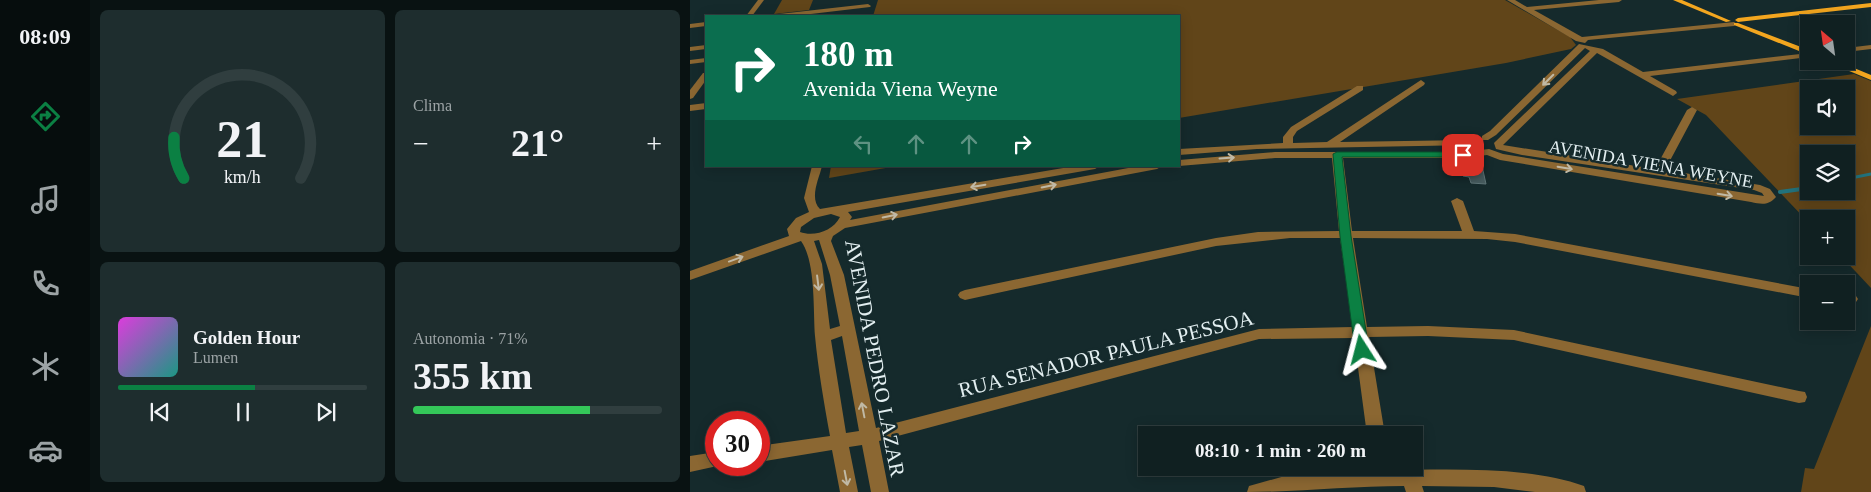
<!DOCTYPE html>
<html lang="pt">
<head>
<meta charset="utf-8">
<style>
	:root { --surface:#102021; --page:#1e2d2e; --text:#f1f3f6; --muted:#9ca3a5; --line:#303e3f; --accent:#0b8043 }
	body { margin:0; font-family:"Times New Roman",serif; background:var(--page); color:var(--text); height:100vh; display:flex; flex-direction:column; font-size:19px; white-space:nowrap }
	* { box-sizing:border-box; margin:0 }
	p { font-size:16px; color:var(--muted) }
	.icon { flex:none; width:28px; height:28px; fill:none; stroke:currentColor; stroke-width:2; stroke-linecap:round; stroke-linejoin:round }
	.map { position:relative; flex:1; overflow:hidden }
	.panel { display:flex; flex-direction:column; gap:10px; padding:10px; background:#091212; width:600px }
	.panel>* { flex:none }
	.guide { position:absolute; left:15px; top:15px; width:475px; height:152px; border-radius:0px; box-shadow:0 2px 12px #0003,0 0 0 1px var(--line); background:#0b6e4f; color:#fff; overflow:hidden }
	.needle { width:32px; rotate:331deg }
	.fabs { position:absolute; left:1110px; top:15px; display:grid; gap:10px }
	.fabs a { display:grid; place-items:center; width:55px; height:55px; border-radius:0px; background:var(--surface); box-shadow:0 2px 12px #0003,0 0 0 1px var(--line); font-size:25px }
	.speed { position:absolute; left:15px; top:411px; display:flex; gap:10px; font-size:25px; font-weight:700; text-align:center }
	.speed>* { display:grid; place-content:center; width:65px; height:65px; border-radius:50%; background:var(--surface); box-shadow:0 2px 12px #0003,0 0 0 1px var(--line); line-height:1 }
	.speed .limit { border:8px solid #d22; background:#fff; color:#111 }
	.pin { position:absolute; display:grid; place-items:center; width:42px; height:42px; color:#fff; margin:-21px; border-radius:10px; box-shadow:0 2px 8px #0006 }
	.me { position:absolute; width:55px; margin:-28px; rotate:351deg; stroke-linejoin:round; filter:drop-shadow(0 0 4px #0008) }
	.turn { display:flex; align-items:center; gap:18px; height:105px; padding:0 15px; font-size:22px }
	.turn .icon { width:65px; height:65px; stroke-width:2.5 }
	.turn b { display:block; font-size:35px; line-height:42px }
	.lanes { display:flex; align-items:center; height:48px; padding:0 15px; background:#0003; justify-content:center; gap:25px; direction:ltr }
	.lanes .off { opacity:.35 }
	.big { font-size:38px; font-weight:700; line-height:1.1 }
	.panel .tile { flex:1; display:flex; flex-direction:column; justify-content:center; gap:8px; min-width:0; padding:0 18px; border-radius:8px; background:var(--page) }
	.panel .dial { align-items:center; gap:0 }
	.dial svg { height:130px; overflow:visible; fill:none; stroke:var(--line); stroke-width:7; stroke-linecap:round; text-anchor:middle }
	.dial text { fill:var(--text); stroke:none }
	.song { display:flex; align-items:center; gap:15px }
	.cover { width:60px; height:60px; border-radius:8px; background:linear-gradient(135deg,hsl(300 70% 55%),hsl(170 70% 35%)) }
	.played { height:5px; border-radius:2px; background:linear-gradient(90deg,var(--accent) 55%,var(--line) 55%) }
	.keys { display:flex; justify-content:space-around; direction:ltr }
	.heat { display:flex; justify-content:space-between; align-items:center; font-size:28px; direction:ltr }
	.charge { height:8px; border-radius:4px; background:linear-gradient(90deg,#34c759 71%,var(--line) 0) }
	.panel .tiles { flex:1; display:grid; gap:10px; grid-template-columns:repeat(2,1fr) }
	.trip { position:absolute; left:448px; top:426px; width:285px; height:50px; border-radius:0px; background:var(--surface); box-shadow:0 2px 12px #0003,0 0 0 1px var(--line); font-weight:700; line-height:50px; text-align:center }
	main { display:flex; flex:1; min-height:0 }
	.dock { display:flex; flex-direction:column; width:90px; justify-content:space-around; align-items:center; background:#060d0d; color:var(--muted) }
	.dock .icon { width:35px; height:35px }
	.dock .active { color:var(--accent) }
	.dock b { font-size:22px; color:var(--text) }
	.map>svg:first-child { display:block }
	.green { fill:#614519; fill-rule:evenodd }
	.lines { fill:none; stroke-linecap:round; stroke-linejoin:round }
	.stream-far1 { stroke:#22727c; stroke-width:3 }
	.stream { stroke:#22727c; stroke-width:4 }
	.building { fill:#465b5e; stroke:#5f7578 }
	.minor { fill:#8b6732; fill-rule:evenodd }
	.major { fill:#f3a61f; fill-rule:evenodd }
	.oneway { stroke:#c0b9a5 }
	.route { fill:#0b8043; stroke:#07532c }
	.labels { text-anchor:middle; stroke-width:5; stroke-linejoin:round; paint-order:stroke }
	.street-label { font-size:18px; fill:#e3eff1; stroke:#152a2c }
	.near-street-label { font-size:21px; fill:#e3eff1; stroke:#152a2c }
</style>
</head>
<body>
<main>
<nav class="dock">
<b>08:09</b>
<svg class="icon active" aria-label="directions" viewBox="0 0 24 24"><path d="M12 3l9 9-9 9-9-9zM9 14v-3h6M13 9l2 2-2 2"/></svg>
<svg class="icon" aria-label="music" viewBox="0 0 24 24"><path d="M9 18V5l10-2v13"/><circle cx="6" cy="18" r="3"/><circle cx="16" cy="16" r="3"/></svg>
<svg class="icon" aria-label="phone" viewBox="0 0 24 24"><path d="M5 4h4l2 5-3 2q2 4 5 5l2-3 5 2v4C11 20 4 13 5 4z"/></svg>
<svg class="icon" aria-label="climate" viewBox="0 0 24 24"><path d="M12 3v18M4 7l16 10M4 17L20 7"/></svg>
<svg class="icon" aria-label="car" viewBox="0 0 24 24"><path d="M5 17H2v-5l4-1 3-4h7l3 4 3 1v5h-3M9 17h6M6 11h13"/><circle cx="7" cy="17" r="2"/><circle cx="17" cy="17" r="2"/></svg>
</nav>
<section class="panel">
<div class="tiles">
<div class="tile dial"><svg viewBox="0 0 100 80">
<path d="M14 69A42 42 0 1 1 86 69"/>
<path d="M14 69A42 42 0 0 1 8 44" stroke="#0b8043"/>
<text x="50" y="56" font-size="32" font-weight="700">21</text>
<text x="50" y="72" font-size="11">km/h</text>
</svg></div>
<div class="tile"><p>Clima</p>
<div class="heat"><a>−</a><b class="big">21°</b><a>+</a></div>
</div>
<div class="tile">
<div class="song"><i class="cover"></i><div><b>Golden Hour</b><p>Lumen</p></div></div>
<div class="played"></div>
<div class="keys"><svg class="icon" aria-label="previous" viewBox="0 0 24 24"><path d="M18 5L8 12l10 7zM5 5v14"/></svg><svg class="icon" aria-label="pause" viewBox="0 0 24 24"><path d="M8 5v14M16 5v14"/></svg><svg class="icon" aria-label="next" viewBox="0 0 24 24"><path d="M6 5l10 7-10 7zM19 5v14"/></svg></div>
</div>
<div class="tile"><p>Autonomia · 71%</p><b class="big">355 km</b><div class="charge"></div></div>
</div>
</section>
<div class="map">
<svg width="1181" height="492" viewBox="0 0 1181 492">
	<rect width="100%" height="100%" fill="#152a2c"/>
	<g class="green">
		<path d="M92,0H123L119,10L84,14Z"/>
		<path d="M188,0H815L880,37L886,45L881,49L816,63L489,118V16H183Z"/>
		<path d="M1164,74L1181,81V288L1151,256H1156V219H1119V223L1016,115L987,99ZM1119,89H1156V126H1119ZM1119,154H1156V191H1119Z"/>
		<path d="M141,166H207L139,178Z"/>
		<path d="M1181,326V492H1111L1115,468L1124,469Z"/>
	</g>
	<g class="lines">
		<path class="stream-far1" d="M1156,179L1181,174"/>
		<path class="stream" d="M1090,192L1119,188"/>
	</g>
	<path class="building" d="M770,165L792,166L796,184L781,183L779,177L773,176Z"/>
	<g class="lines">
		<g class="minor">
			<path d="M68,0H74L62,16H56Z"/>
			<path d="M817,0H825L837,7L909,0H932L929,2L844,10L892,37L1044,22L1047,24L1044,26L898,40L895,43L886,41Z"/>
			<path d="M178,4L181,6L180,7L104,16H86L89,14Z"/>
			<path d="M16,22V26L0,28V24Z"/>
			<path d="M889,44L913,49L953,72L1119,53V57L960,76L986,91L987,93L983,96L907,53L813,145L965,169L997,110L1002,107L1007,110L975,170L1070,185L1080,189L1086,197C1078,206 1071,204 1061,202L810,160L797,155L773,158H653L662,231H772L761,201L767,198L773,201L784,231L825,234L1119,289V298L825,242L797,239L663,238L677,327L738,326L824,330L1109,391L1115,392L1117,397L1115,402L1109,403L824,340L738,336L679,337L695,435H677L664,338L569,339L189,441L199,492H181L172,445L159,447L168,492H150L142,450L69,462V446L140,436C134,403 128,368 125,336C123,310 126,262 111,241L0,280V271L99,236L97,229L106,218L119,212L114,198L122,166H132C129,179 119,198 130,209L385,166H410L405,169L158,212L162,217L160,220L449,166H472L467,169L155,228L143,236L141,241L154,275L186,428L569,329L663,327L650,238H600L526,246L275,300L270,298L268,295L270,292L275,290L526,238L568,232L649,231L642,158H585L489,166V160L585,152H773L799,149L813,154L1074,196L1072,193L1064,190L832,155L806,149L804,143L806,141L900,51L895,48L806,135L798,140H792V136L800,131ZM141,214L150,217C143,231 124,237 110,232L111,227L124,218ZM129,240L140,275L150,326L140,329L132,264L124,241ZM152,336L169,431L156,433L141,340Z"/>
			<path d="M16,45V49L0,51V47Z"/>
			<path d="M1181,45V49L1156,52V48Z"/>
			<path d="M16,58V62L0,64V60Z"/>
			<path d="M13,73H16V80L3,98L0,99V90Z"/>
			<path d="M731,80L735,83L734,85L650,142L780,140L785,143L783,145L567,149L489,155V149L593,143V137L601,127L667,86H673V90L607,131L603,137V143L637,142Z"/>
			<path d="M16,103V109L0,111V105Z"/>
			<path d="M1156,293L1166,296L1168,299L1166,302L1156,303Z"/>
			<path d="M26,452V465H32L0,472V456Z"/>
			<path d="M693,470C753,470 837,465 894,486L896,492H845L804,487L732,486L734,492H716L714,486C661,486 609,492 557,492L559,486L602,474Z"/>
		</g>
		<g class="major">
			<path d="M983,0H992L1041,21L1036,22Z"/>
			<path d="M1181,3V7L1048,22L1045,20L1048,18Z"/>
			<path d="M1044,23H1048L1119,50V55L1044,25Z"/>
			<path d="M1135,61H1147L1181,75V80Z"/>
		</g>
	</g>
	<defs><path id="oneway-shaft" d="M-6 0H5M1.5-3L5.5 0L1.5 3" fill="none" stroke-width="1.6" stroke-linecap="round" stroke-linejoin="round" transform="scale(1.25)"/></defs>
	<g class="oneway">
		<use href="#oneway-shaft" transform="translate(858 80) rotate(135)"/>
		<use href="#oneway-shaft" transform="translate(537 158) rotate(-4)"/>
		<use href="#oneway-shaft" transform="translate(875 168) rotate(10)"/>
		<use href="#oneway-shaft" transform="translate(288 186) rotate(170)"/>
		<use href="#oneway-shaft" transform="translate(359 186) rotate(-11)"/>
		<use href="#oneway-shaft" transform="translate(1035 195) rotate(10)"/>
		<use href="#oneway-shaft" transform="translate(200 216) rotate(-11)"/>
		<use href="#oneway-shaft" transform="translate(46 259) rotate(-20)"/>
		<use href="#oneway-shaft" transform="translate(128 283) rotate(83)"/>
		<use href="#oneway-shaft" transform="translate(173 410) rotate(-101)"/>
		<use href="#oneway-shaft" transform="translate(156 478) rotate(79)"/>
	</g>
	<path class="route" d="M647,152H773L778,155L773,157H652L661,236L679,350L677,354H667L665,350L650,236L643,154Z"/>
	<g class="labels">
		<g class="street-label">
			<text transform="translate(961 164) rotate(10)" y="6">AVENIDA VIENA WEYNE</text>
		</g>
		<g class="near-street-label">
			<text transform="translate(416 354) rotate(-14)" y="7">RUA SENADOR PAULA PESSOA</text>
			<text transform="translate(185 358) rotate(79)" y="7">AVENIDA PEDRO LAZAR</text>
		</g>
	</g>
</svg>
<div class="fabs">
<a><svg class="needle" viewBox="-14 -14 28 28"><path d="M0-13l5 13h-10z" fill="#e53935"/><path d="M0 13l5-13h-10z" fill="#9ca3a5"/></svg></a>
<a><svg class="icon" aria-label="sound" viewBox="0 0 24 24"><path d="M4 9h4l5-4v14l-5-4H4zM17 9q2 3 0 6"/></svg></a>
<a><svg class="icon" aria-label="layers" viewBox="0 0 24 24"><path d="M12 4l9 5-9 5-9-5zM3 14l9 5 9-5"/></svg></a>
<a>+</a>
<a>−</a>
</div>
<div class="speed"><div class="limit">30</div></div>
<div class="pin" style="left:773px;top:155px;background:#d93025"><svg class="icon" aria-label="arrive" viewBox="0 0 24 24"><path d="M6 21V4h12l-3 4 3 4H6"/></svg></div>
<svg class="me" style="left:672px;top:350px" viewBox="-20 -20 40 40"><path d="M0-17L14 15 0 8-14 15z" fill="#0b8043" stroke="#fff" stroke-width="4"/></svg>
<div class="trip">08:10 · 1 min · 260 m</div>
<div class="guide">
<div class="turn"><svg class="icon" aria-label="right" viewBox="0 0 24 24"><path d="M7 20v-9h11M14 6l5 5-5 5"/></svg><div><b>180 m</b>Avenida Viena Weyne</div></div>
<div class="lanes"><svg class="icon off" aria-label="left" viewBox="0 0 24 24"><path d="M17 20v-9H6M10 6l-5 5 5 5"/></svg><svg class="icon off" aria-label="ahead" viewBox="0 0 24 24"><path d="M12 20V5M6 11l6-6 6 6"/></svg><svg class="icon off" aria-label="ahead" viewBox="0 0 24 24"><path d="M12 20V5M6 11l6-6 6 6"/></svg><svg class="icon" aria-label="right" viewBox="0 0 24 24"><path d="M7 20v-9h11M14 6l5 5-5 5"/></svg></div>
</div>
</div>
</main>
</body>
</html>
